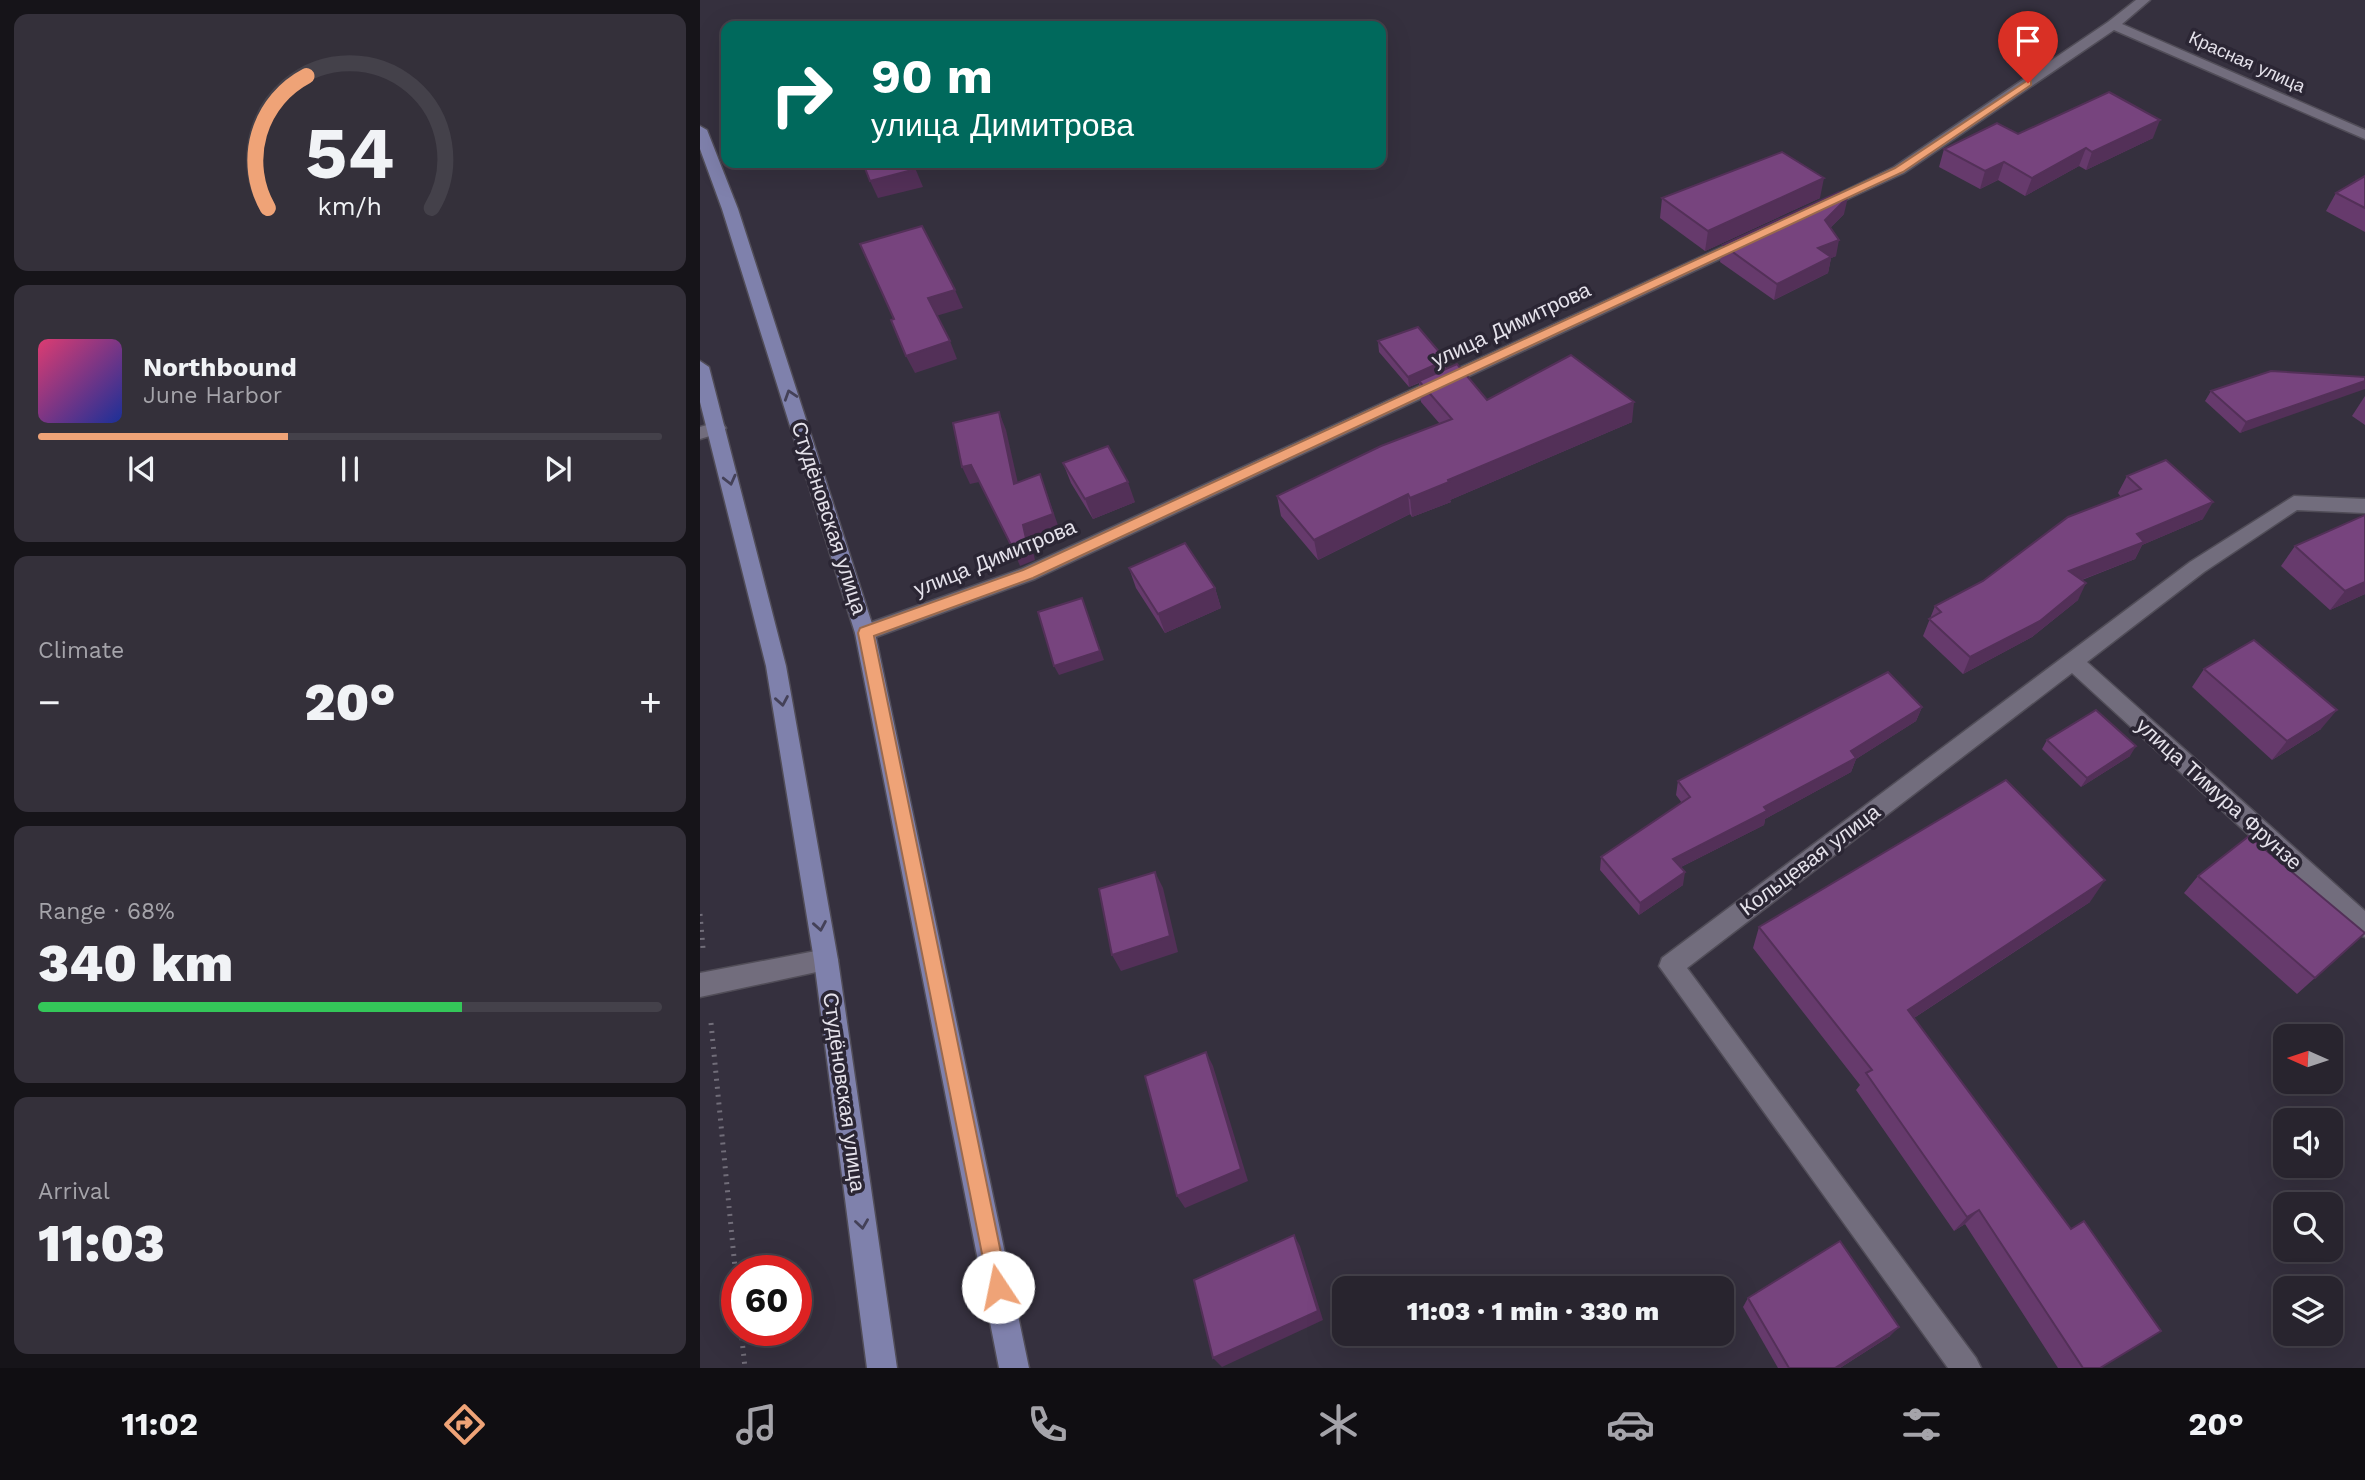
<!DOCTYPE html>
<html lang="en">
<head>
<meta charset="utf-8">
<style>
	:root { --surface:#28242e; --page:#34303a; --text:#f1f3f6; --muted:#a5a4aa; --line:#44414a; --accent:#efa377 }
	body { margin:0; font-family:"Work Sans",sans-serif; background:var(--page); color:var(--text); height:100vh; display:flex; flex-direction:column; font-size:26px; white-space:nowrap }
	* { box-sizing:border-box; margin:0 }
	p { font-size:23px; color:var(--muted) }
	.icon { flex:none; width:38px; height:38px; fill:none; stroke:currentColor; stroke-width:2; stroke-linecap:round; stroke-linejoin:round }
	.map { position:relative; flex:1; overflow:hidden }
	.side { display:flex; flex-direction:column; gap:14px; padding:14px; background:#161419; width:700px }
	.side>* { flex:none }
	.top-card { position:absolute; left:21px; top:21px; width:665px; height:147px; border-radius:14px; box-shadow:0 7px 28px #0002,0 0 0 2px var(--line); background:#00695c; color:#fff; overflow:hidden }
	.needle { width:46px; rotate:273deg }
	.controls { position:absolute; left:1573px; top:1024px; display:grid; gap:14px }
	.controls a { display:grid; place-items:center; width:70px; height:70px; border-radius:14px; background:var(--surface); box-shadow:0 7px 28px #0002,0 0 0 2px var(--line); font-size:35px }
	.speed { position:absolute; left:21px; top:1255px; display:flex; gap:14px; font-size:35px; font-weight:700; text-align:center }
	.speed>* { display:grid; place-content:center; width:91px; height:91px; border-radius:50%; background:var(--surface); box-shadow:0 7px 28px #0002,0 0 0 2px var(--line); line-height:1 }
	.speed .limit { border:10px solid #d22; background:#fff; color:#111 }
	.pin { position:absolute; display:grid; place-items:center; width:60px; height:60px; color:#fff; margin:-72px -30px; border-radius:50% 50% 50% 0; rotate:-45deg; box-shadow:0 0 7px #0007 }
	.pin .icon { rotate:45deg }
	.me { position:absolute; width:77px; margin:-38px; rotate:349deg; stroke-linejoin:round; filter:drop-shadow(0 0 5px #0008) }
	.turn { display:flex; align-items:center; gap:24px; height:147px; padding:0 35px; font-size:32px }
	.turn .icon { width:91px; height:91px; stroke-width:2.5 }
	.turn b { display:block; font-size:49px; line-height:60px }
	.big { font-size:52px; font-weight:800; line-height:1.1 }
	.side .widget { flex:1; display:flex; flex-direction:column; justify-content:center; gap:10px; min-width:0; padding:0 24px; border-radius:14px; background:var(--page) }
	.side .dial { align-items:center; gap:0 }
	.dial svg { height:182px; overflow:visible; fill:none; stroke:var(--line); stroke-width:7; stroke-linecap:round; text-anchor:middle }
	.dial text { fill:var(--text); stroke:none }
	.song { display:flex; align-items:center; gap:21px }
	.cover { width:84px; height:84px; border-radius:10px; background:linear-gradient(135deg,hsl(340 70% 55%),hsl(230 70% 35%)) }
	.played { height:7px; border-radius:4px; background:linear-gradient(90deg,var(--accent) 40%,var(--line) 40%) }
	.keys { display:flex; justify-content:space-around; direction:ltr }
	.heat { display:flex; justify-content:space-between; align-items:center; font-size:38px; direction:ltr }
	.charge { height:10px; border-radius:5px; background:linear-gradient(90deg,#34c759 68%,var(--line) 0) }
	.trip { position:absolute; left:632px; top:1276px; width:402px; height:70px; border-radius:14px; background:var(--surface); box-shadow:0 7px 28px #0002,0 0 0 2px var(--line); font-weight:800; line-height:70px; text-align:center }
	.dock { display:flex; height:112px; justify-content:space-around; align-items:center; background:#100e12; color:var(--muted) }
	.dock .icon { width:49px; height:49px }
	.dock .selected { color:var(--accent) }
	.dock b { font-size:32px; color:var(--text) }
	main { display:flex; flex:1; min-height:0 }
	.map>svg:first-child { display:block }
	.lines { fill:none; stroke-linecap:round; stroke-linejoin:round }
	.service-casing { stroke:#514d58; stroke-width:3 }
	.minor-casing { stroke:#514d58; stroke-width:3 }
	.primary-casing { stroke:#514d58; stroke-width:3 }
	.path { stroke:#716d79; stroke-width:5; stroke-dasharray:2 6; stroke-linecap:butt }
	.service { fill:#726d7d; fill-rule:evenodd }
	.minor { fill:#726d7d; fill-rule:evenodd }
	.primary { fill:#7f81ac; fill-rule:evenodd }
	.wall { fill:#663a6c }
	.shaded-wall { fill:#533058 }
	.building { fill:#77447e; stroke:#533058; stroke-width:2 }
	.oneway { stroke:#444158 }
	.route { fill:#efa377; stroke:#9b6a4d; stroke-width:2 }
	.labels { text-anchor:middle; stroke-width:7; stroke-linejoin:round; paint-order:stroke }
	.far-street-label { font-size:18px; fill:#e5e2eb; stroke:#2b2634 }
	.street-label { font-size:21px; fill:#e5e2eb; stroke:#2b2634 }
</style>
</head>
<body>
<main>
<section class="side">
<div class="widget dial"><svg viewBox="0 0 100 80">
<path d="M14 69A42 42 0 1 1 86 69"/>
<path d="M14 69A42 42 0 0 1 31 11" stroke="#efa377"/>
<text x="50" y="56" font-size="32" font-weight="700">54</text>
<text x="50" y="72" font-size="11">km/h</text>
</svg></div>
<div class="widget">
<div class="song"><i class="cover"></i><div><b>Northbound</b><p>June Harbor</p></div></div>
<div class="played"></div>
<div class="keys"><svg class="icon" aria-label="previous" viewBox="0 0 24 24"><path d="M18 5L8 12l10 7zM5 5v14"/></svg><svg class="icon" aria-label="pause" viewBox="0 0 24 24"><path d="M8 5v14M16 5v14"/></svg><svg class="icon" aria-label="next" viewBox="0 0 24 24"><path d="M6 5l10 7-10 7zM19 5v14"/></svg></div>
</div>
<div class="widget"><p>Climate</p>
<div class="heat"><a>−</a><b class="big">20°</b><a>+</a></div>
</div>
<div class="widget"><p>Range · 68%</p><b class="big">340 km</b><div class="charge"></div></div>
<div class="widget"><p>Arrival</p><b class="big">11:03</b></div>
</section>
<div class="map">
<svg width="1665" height="1368" viewBox="0 0 1665 1368">
	<rect width="100%" height="100%" fill="#35303e"/>
	<g class="lines">
		<g class="service-casing">
			<path id="service" d="M17,422L23,424L26,428L23,432L0,439V427Z"/>
		</g>
		<g class="minor-casing">
			<g id="minor">
				<path d="M1436,0H1450L1422,24L1665,130V139L1414,30L1204,173L1124,210H1114L1111,207L1194,167L1408,22Z"/>
				<path d="M1046,236L1054,241L1052,244L335,579L165,641L158,639L155,633L158,627L321,569Z"/>
				<path d="M1594,496L1665,499V513L1597,510L1504,572L1387,662L1665,911V937L1657,934L1372,673L987,968L1276,1358L1281,1368H1248L959,966L962,958L1490,562Z"/>
				<path d="M126,949L135,952L138,960L135,968L0,997V973Z"/>
			</g>
		</g>
		<g class="primary-casing">
			<g id="primary">
				<path d="M0,126L7,130L38,209L175,633L329,1368H299L155,633L22,209L0,149Z"/>
				<path d="M0,361L9,367L86,666L138,960L197,1368H167L114,960L66,666L0,402Z"/>
			</g>
		</g>
		<g class="path">
			<path d="M0,914L3,948"/>
			<path d="M11,1023L37,1288"/>
			<path d="M41,1330L45,1368"/>
		</g>
		<use href="#service" class="service"/>
		<use href="#minor" class="minor"/>
		<use href="#primary" class="primary"/>
	</g>
	<g class="wall">
		<path d="M1318,134L1453,138L1386,170L1379,166L1325,196L1298,180L1280,189L1239,167L1244,149Z"/>
		<path d="M1665,176V232L1626,211L1636,193Z"/>
		<path d="M962,198H1120L1005,251L960,218Z"/>
		<path d="M1144,214L1130,228L1136,256L1131,258L1128,273L1074,300L1020,262L1023,245Z"/>
		<path d="M678,341L746,360V369L787,400L932,422L750,500L751,502L712,517L710,514L618,560L581,516L577,496L740,424L721,402L719,383L709,387L679,352Z"/>
		<path d="M1665,377L1540,433L1505,401L1511,391Z"/>
		<path d="M1665,396V425L1652,416Z"/>
		<path d="M363,463L435,502L393,519L371,483Z"/>
		<path d="M1427,476L1503,519L1442,545L1435,559L1382,580L1378,600L1332,637L1263,674L1223,636L1235,606L1283,581L1421,497L1418,493Z"/>
		<path d="M1665,515V594L1630,610L1581,566L1595,546Z"/>
		<path d="M429,568L515,588L521,608L465,633L436,588Z"/>
		<path d="M1504,669L1621,729L1572,760L1492,687Z"/>
		<path d="M1222,707L1216,721L1156,759L1151,772L1065,819L1064,825L981,867L983,885L939,915L900,870L901,857L982,803L976,795L978,781Z"/>
		<path d="M1347,740L1430,756L1381,787L1342,749Z"/>
		<path d="M1498,876L1665,933L1597,994L1484,893Z"/>
		<path d="M1390,902L1214,1018L1400,1368H1358L1265,1224L1254,1231L1156,1090L1160,1085L1053,948L1059,927Z"/>
		<path d="M1048,1298L1190,1336L1140,1368H1078L1043,1307Z"/>
	</g>
	<g class="shaded-wall">
		<path d="M1460,120L1453,138L1386,170L1392,152Z"/>
		<path d="M1386,148L1379,166L1325,196L1332,178Z"/>
		<path d="M1304,162L1298,180L1280,189L1285,171Z"/>
		<path d="M213,163L223,187L178,198L170,181Z"/>
		<path d="M1124,178L1120,198L1005,251L1008,231Z"/>
		<path d="M1148,197L1144,214L1122,236L1125,220Z"/>
		<path d="M1139,240L1136,256L1131,258L1128,273L1074,300L1077,284L1118,248Z"/>
		<path d="M255,290L263,308L236,316L228,298Z"/>
		<path d="M250,341L257,359L215,373L206,356Z"/>
		<path d="M746,360V370L709,387L708,377Z"/>
		<path d="M1665,381V389L1540,433L1546,422Z"/>
		<path d="M934,402L932,422L750,500L751,502L712,517L710,498L748,480Z"/>
		<path d="M299,412L306,430L322,501L314,484Z"/>
		<path d="M271,465L279,482L270,484L262,467Z"/>
		<path d="M340,474L360,531L331,543L335,560L320,566L313,549L323,525Z"/>
		<path d="M428,482L435,502L393,519L385,499Z"/>
		<path d="M708,494L710,514L618,560L614,540Z"/>
		<path d="M1513,502L1503,519L1442,545L1435,559L1360,588L1369,571L1437,534Z"/>
		<path d="M1665,582V594L1630,610L1645,591Z"/>
		<path d="M1386,583L1378,600L1332,637L1263,674L1270,657Z"/>
		<path d="M515,588L521,608L465,633L458,614Z"/>
		<path d="M382,598L404,660L359,675L354,666Z"/>
		<path d="M1222,707L1216,721L1156,759L1151,772L1065,819L1064,825L971,872L973,859L1064,807L1151,751Z"/>
		<path d="M1637,710L1621,729L1572,760L1587,741Z"/>
		<path d="M1436,746L1430,756L1381,787L1387,778Z"/>
		<path d="M455,872L463,888L478,952L421,971L412,955Z"/>
		<path d="M985,872L983,885L939,915L940,903Z"/>
		<path d="M1405,880L1390,902L1197,1029L1208,1010Z"/>
		<path d="M506,1052L513,1066L548,1181L485,1208L477,1196Z"/>
		<path d="M1279,1210L1265,1224L1254,1231L1267,1217Z"/>
		<path d="M594,1235L600,1246L623,1320L522,1367L513,1358Z"/>
		<path d="M1199,1327L1190,1336L1140,1368H1135Z"/>
	</g>
	<g class="building">
		<path d="M1409,92L1460,120L1392,152L1386,148L1332,178L1304,162L1285,171L1244,149L1297,123L1318,134Z"/>
		<path d="M1082,152L1124,178L1008,231L962,198Z"/>
		<path d="M163,163H213L216,169L170,181Z"/>
		<path d="M1665,176V208L1636,193Z"/>
		<path d="M1139,192L1148,197L1125,220L1139,240L1118,248L1131,257L1077,284L1023,245Z"/>
		<path d="M222,226L255,290L228,298L250,341L206,356L191,320L194,319L160,244Z"/>
		<path d="M718,327L746,360L708,377L678,341Z"/>
		<path d="M871,355L934,402L748,480L749,482L710,498L708,494L614,540L577,496L681,446L752,419L719,381L757,364L787,400Z"/>
		<path d="M1571,371L1665,377V381L1546,422L1511,391Z"/>
		<path d="M299,412L314,484L340,474L353,514L323,525L327,543L313,549L271,465L262,467L253,423Z"/>
		<path d="M408,446L428,482L385,499L363,463Z"/>
		<path d="M1466,460L1513,502L1437,534L1444,542L1369,571L1386,583L1340,621L1270,657L1229,619L1241,612L1235,606L1283,581L1368,517L1441,489L1427,476Z"/>
		<path d="M1665,515V582L1645,591L1595,546Z"/>
		<path d="M485,543L515,588L458,614L429,568Z"/>
		<path d="M382,598L400,651L354,666L338,612Z"/>
		<path d="M1554,640L1637,710L1587,741L1504,669Z"/>
		<path d="M1188,672L1222,707L1151,751L1156,758L1064,807L1067,811L973,859L985,872L940,903L901,857L990,797L978,781Z"/>
		<path d="M1396,710L1436,746L1387,778L1347,740Z"/>
		<path d="M1306,780L1405,880L1208,1010L1371,1229L1384,1221L1461,1331L1400,1368H1383L1279,1210L1267,1217L1166,1073L1172,1070L1059,927Z"/>
		<path d="M1549,836L1665,933L1615,978L1498,876Z"/>
		<path d="M455,872L470,936L412,955L399,889Z"/>
		<path d="M506,1052L541,1169L477,1196L445,1076Z"/>
		<path d="M594,1235L618,1311L513,1358L494,1280Z"/>
		<path d="M1140,1241L1199,1327L1135,1368H1089L1048,1298Z"/>
	</g>
	<defs><path id="oneway-chevron" d="M-2-3.5L2.5 0L-2 3.5" fill="none" stroke-width="1.6" stroke-linecap="round" stroke-linejoin="round" transform="scale(1.75)"/></defs>
	<g class="oneway">
		<use href="#oneway-chevron" transform="translate(90 395) rotate(-108)"/>
		<use href="#oneway-chevron" transform="translate(30 480) rotate(76)"/>
		<use href="#oneway-chevron" transform="translate(82 701) rotate(80)"/>
		<use href="#oneway-chevron" transform="translate(120 926) rotate(80)"/>
		<use href="#oneway-chevron" transform="translate(162 1224) rotate(82)"/>
	</g>
	<path class="route" d="M1328,80L1331,81V85L1203,172L333,578L174,636L308,1287L305,1294L298,1298L290,1294L158,633L160,628L323,570L1195,168Z"/>
	<g class="labels">
		<g class="far-street-label">
			<text transform="translate(1547 62) rotate(24)" y="6">Красная улица</text>
		</g>
		<g class="street-label">
			<text transform="translate(811 325) rotate(-25)" y="7">улица Димитрова</text>
			<text transform="translate(129 518) rotate(72)" y="7">Студёновская улица</text>
			<text transform="translate(295 558) rotate(-22)" y="7">улица Димитрова</text>
			<text transform="translate(1519 794) rotate(42)" y="7">улица Тимура Фрунзе</text>
			<text transform="translate(1110 860) rotate(-37)" y="7">Кольцевая улица</text>
			<text transform="translate(144 1092) rotate(82)" y="7">Студёновская улица</text>
		</g>
	</g>
</svg>
<div class="controls">
<a><svg class="needle" viewBox="-14 -14 28 28"><path d="M0-13l5 13h-10z" fill="#e53935"/><path d="M0 13l5-13h-10z" fill="#a5a4aa"/></svg></a>
<a><svg class="icon" aria-label="sound" viewBox="0 0 24 24"><path d="M4 9h4l5-4v14l-5-4H4zM17 9q2 3 0 6"/></svg></a>
<a><svg class="icon" aria-label="search" viewBox="0 0 24 24"><circle cx="10" cy="10" r="6"/><path d="M15 15l6 6"/></svg></a>
<a><svg class="icon" aria-label="layers" viewBox="0 0 24 24"><path d="M12 4l9 5-9 5-9-5zM3 14l9 5 9-5"/></svg></a>
</div>
<div class="speed"><div class="limit">60</div></div>
<div class="pin" style="left:1328px;top:83px;background:#d93025"><svg class="icon" aria-label="arrive" viewBox="0 0 24 24"><path d="M6 21V4h12l-3 4 3 4H6"/></svg></div>
<svg class="me" style="left:298px;top:1287px" viewBox="-20 -20 40 40"><circle r="19" fill="#fff"/><path d="M0-13L10 11 0 6-10 11z" fill="#efa377"/></svg>
<div class="trip">11:03 · 1 min · 330 m</div>
<div class="top-card">
<div class="turn"><svg class="icon" aria-label="right" viewBox="0 0 24 24"><path d="M7 20v-9h11M14 6l5 5-5 5"/></svg><div><b>90 m</b>улица Димитрова</div></div>
</div>
</div>
</main>
<nav class="dock">
<b>11:02</b>
<svg class="icon selected" aria-label="directions" viewBox="0 0 24 24"><path d="M12 3l9 9-9 9-9-9zM9 14v-3h6M13 9l2 2-2 2"/></svg>
<svg class="icon" aria-label="music" viewBox="0 0 24 24"><path d="M9 18V5l10-2v13"/><circle cx="6" cy="18" r="3"/><circle cx="16" cy="16" r="3"/></svg>
<svg class="icon" aria-label="phone" viewBox="0 0 24 24"><path d="M5 4h4l2 5-3 2q2 4 5 5l2-3 5 2v4C11 20 4 13 5 4z"/></svg>
<svg class="icon" aria-label="climate" viewBox="0 0 24 24"><path d="M12 3v18M4 7l16 10M4 17L20 7"/></svg>
<svg class="icon" aria-label="car" viewBox="0 0 24 24"><path d="M5 17H2v-5l4-1 3-4h7l3 4 3 1v5h-3M9 17h6M6 11h13"/><circle cx="7" cy="17" r="2"/><circle cx="17" cy="17" r="2"/></svg>
<svg class="icon" aria-label="filters" viewBox="0 0 24 24"><path d="M4 7h16M4 17h16"/><circle cx="9" cy="7" r="2"/><circle cx="15" cy="17" r="2"/></svg>
<b>20°</b>
</nav>
</body>
</html>
